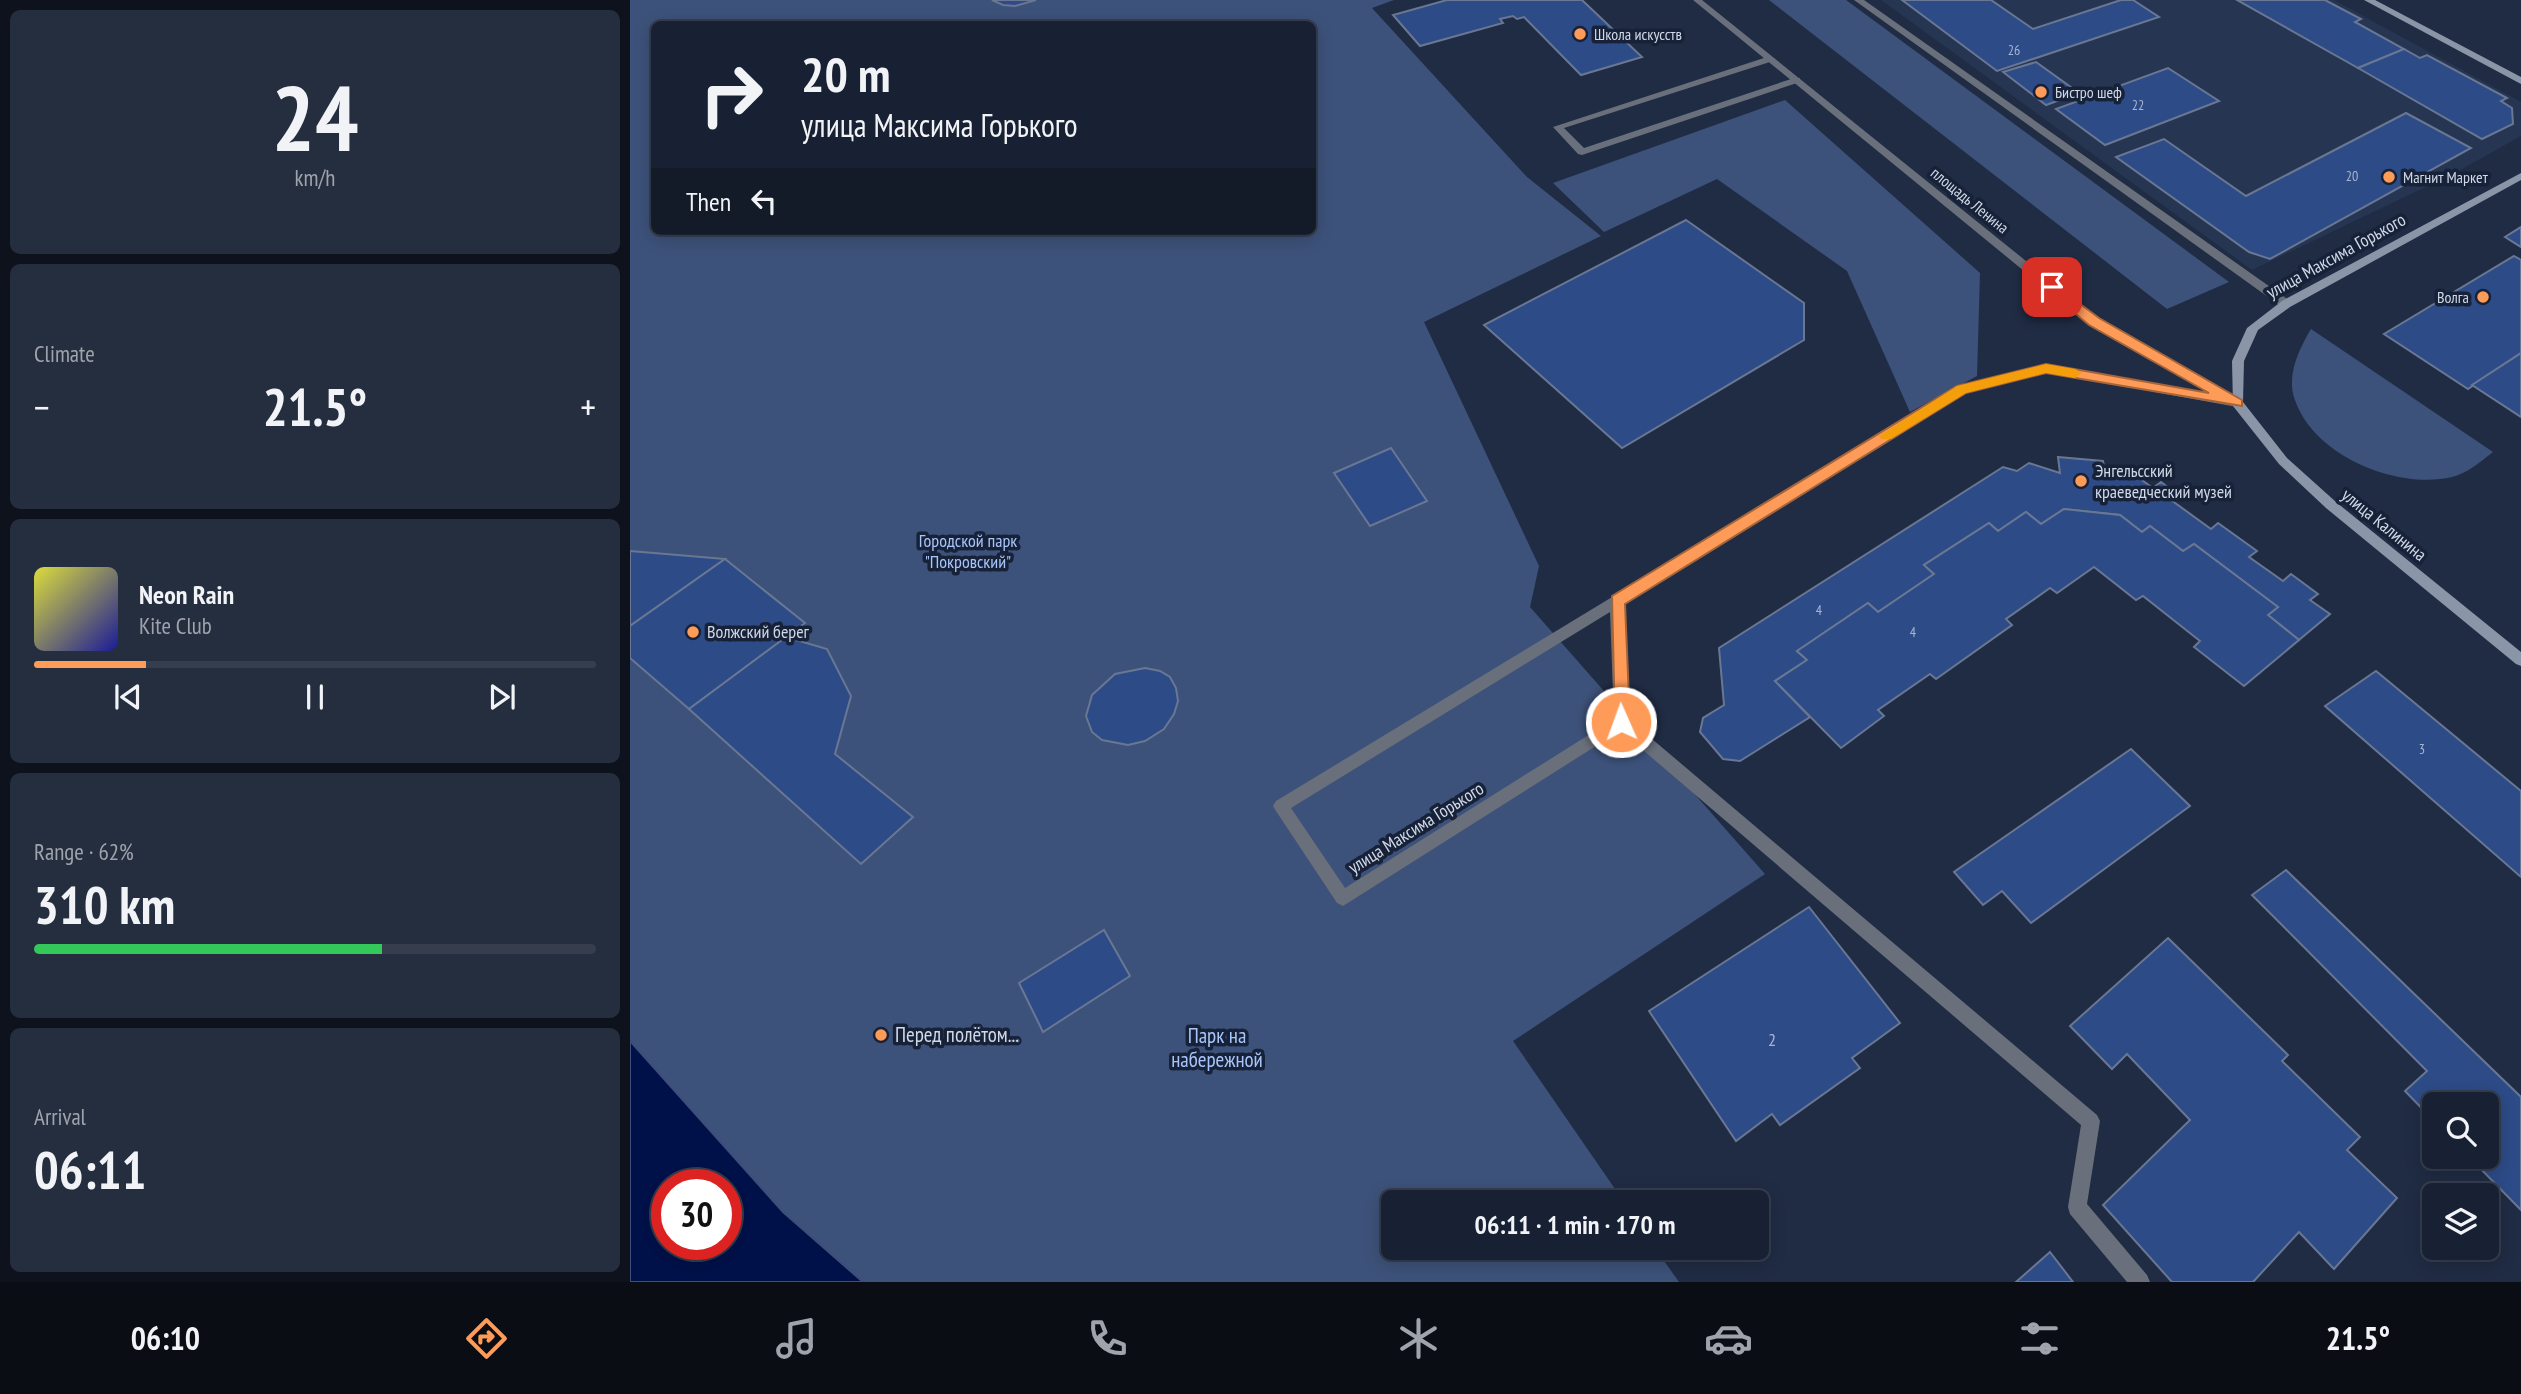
<!DOCTYPE html>
<html lang="en">
<head>
<meta charset="utf-8">
<style>
	:root { --surface:#182133; --page:#252e3f; --text:#f1f3f6; --muted:#9fa3ac; --line:#363e4e; --accent:#fe9b59 }
	body { margin:0; font-family:"PT Sans Narrow",sans-serif; background:var(--page); color:var(--text); height:100vh; display:flex; flex-direction:column; font-size:26px; white-space:nowrap }
	* { box-sizing:border-box; margin:0 }
	p { font-size:23px; color:var(--muted) }
	.icon { flex:none; width:38px; height:38px; fill:none; stroke:currentColor; stroke-width:2; stroke-linecap:round; stroke-linejoin:round }
	.map { position:relative; flex:1; overflow:hidden }
	.details { display:flex; flex-direction:column; gap:10px; padding:10px; background:#0d121c; width:630px }
	.details>* { flex:none }
	.guide { position:absolute; left:21px; top:21px; width:665px; height:214px; border-radius:10px; box-shadow:0 4px 18px #0003,0 0 0 2px var(--line); background:#182133; color:var(--text); overflow:hidden }
	.controls { position:absolute; left:1792px; top:1092px; display:grid; gap:14px }
	.controls a { display:grid; place-items:center; width:77px; height:77px; border-radius:10px; background:var(--surface); box-shadow:0 4px 18px #0003,0 0 0 2px var(--line); font-size:35px }
	.speed { position:absolute; left:21px; top:1169px; display:flex; gap:14px; font-size:35px; font-weight:700; text-align:center }
	.speed>* { display:grid; place-content:center; width:91px; height:91px; border-radius:50%; background:var(--surface); box-shadow:0 4px 18px #0003,0 0 0 2px var(--line); line-height:1 }
	.speed .limit { border:10px solid #d22; background:#fff; color:#111 }
	.pin { position:absolute; display:grid; place-items:center; width:60px; height:60px; color:#fff; margin:-30px; border-radius:14px; box-shadow:0 4px 10px #0006 }
	.me { position:absolute; width:77px; margin:-38px; rotate:358deg; stroke-linejoin:round; filter:drop-shadow(0 0 5px #0008) }
	.turn { display:flex; align-items:center; gap:24px; height:147px; padding:0 35px; font-size:32px }
	.turn .icon { width:91px; height:91px; stroke-width:2.5 }
	.turn b { display:block; font-size:49px; line-height:60px }
	.then { display:flex; align-items:center; height:66px; padding:0 35px; background:#0003; gap:14px; font-size:26px }
	.big { font-size:52px; font-weight:700; line-height:1.1 }
	.details .card { flex:1; display:flex; flex-direction:column; justify-content:center; gap:10px; min-width:0; padding:0 24px; border-radius:10px; background:var(--page) }
	.details .dial { align-items:center; gap:0 }
	.dial b { font-size:91px; line-height:1 }
	.song { display:flex; align-items:center; gap:21px }
	.cover { width:84px; height:84px; border-radius:10px; background:linear-gradient(135deg,hsl(60 70% 55%),hsl(240 70% 35%)) }
	.played { height:7px; border-radius:4px; background:linear-gradient(90deg,var(--accent) 20%,var(--line) 20%) }
	.keys { display:flex; justify-content:space-around; direction:ltr }
	.heat { display:flex; justify-content:space-between; align-items:center; font-size:38px; direction:ltr }
	.charge { height:10px; border-radius:5px; background:linear-gradient(90deg,#34c759 62%,var(--line) 0) }
	.trip { position:absolute; left:751px; top:1190px; width:388px; height:70px; border-radius:10px; background:var(--surface); box-shadow:0 4px 18px #0003,0 0 0 2px var(--line); font-weight:700; line-height:70px; text-align:center }
	.dock { display:flex; height:112px; justify-content:space-around; align-items:center; background:#0a0d14; color:var(--muted) }
	.dock .icon { width:49px; height:49px }
	.dock .current { color:var(--accent) }
	.dock b { font-size:32px; color:var(--text) }
	main { display:flex; flex:1; min-height:0 }
	.map>svg:first-child { display:block }
	.built { fill:#263552 }
	.green { fill:#3d527a; fill-rule:evenodd }
	.water { fill:#00114a; stroke:#3e4d79; stroke-width:2; fill-rule:evenodd }
	.building { fill:#2d4b87; stroke:#697793; stroke-width:2 }
	.lines { fill:none; stroke-linecap:round; stroke-linejoin:round }
	.lane { fill:#696f7b; fill-rule:evenodd }
	.street { fill:#696f7b; fill-rule:evenodd }
	.secondary { fill:#8a95a8; fill-rule:evenodd }
	.route { fill:#fe9b59; stroke:#a5653a; stroke-width:2 }
	.slow { fill:#f59e0b }
	.poi-dot { fill:#fe9b59; stroke:#172239; stroke-width:2.5 }
	.labels { text-anchor:middle; stroke-width:7; stroke-linejoin:round; paint-order:stroke }
	.number-label { font-size:14px; fill:#a7b6d0 }
	.far-poi-label { font-size:16px; fill:#d0d9e8; stroke:#172239; text-anchor:start }
	.far-street-label { font-size:16px; fill:#d0d9e8; stroke:#172239 }
	.street-label { font-size:18px; fill:#d0d9e8; stroke:#172239 }
	.poi-label { font-size:18px; fill:#d0d9e8; stroke:#172239; text-anchor:start }
	.park-label { font-size:18px; fill:#a8c5fb; stroke:#172239 }
	.near-number-label { font-size:18px; fill:#a7b6d0 }
	.near-poi-label { font-size:21px; fill:#d0d9e8; stroke:#172239; text-anchor:start }
	.near-park-label { font-size:21px; fill:#a8c5fb; stroke:#172239 }
</style>
</head>
<body>
<main>
<section class="details">
<div class="card dial"><b>24</b><p>km/h</p></div>
<div class="card"><p>Climate</p>
<div class="heat"><a>−</a><b class="big">21.5°</b><a>+</a></div>
</div>
<div class="card">
<div class="song"><i class="cover"></i><div><b>Neon Rain</b><p>Kite Club</p></div></div>
<div class="played"></div>
<div class="keys"><svg class="icon" aria-label="previous" viewBox="0 0 24 24"><path d="M18 5L8 12l10 7zM5 5v14"/></svg><svg class="icon" aria-label="pause" viewBox="0 0 24 24"><path d="M8 5v14M16 5v14"/></svg><svg class="icon" aria-label="next" viewBox="0 0 24 24"><path d="M6 5l10 7-10 7zM19 5v14"/></svg></div>
</div>
<div class="card"><p>Range · 62%</p><b class="big">310 km</b><div class="charge"></div></div>
<div class="card"><p>Arrival</p><b class="big">06:11</b></div>
</section>
<div class="map">
<svg width="1891" height="1282" viewBox="0 0 1891 1282">
	<rect width="100%" height="100%" fill="#202c44"/>
	<path class="built" d="M1251,0H1704L1891,102V136L1825,173L1622,270Z"/>
	<g class="green">
		<path d="M0,0H764L742,8L897,177L971,236L794,322L909,566L900,607L1135,874L883,1041L994,1202H763V1248H1025L1049,1282H233L153,1212L0,1041ZM24,24H682V231H24Z"/>
		<path d="M1139,0H1216L1599,282L1537,309Z"/>
		<path d="M1155,100L1350,273L1347,376L1280,412L1217,271L1087,179L974,232L923,183Z"/>
		<path d="M1681,329L1863,452C1850,462 1838,473 1822,477C1767,490 1684,456 1665,400C1656,376 1669,349 1681,329Z"/>
	</g>
	<path class="water" d="M0,1041L153,1212L233,1282H0ZM37,1185H96V1244H37Z"/>
	<g class="building">
		<path d="M362,0H406L385,6L373,5Z"/>
		<path d="M817,0H952L1012,57L951,75L894,17L887,19L883,16L870,19L873,23L790,46L763,15Z"/>
		<path d="M1272,0H1361L1403,29L1491,0H1503L1529,17L1367,71Z"/>
		<path d="M1607,0H1695L1731,19L1725,22L1774,49L1728,68Z"/>
		<path d="M1774,49L1790,58L1797,55L1877,98L1871,101L1882,108L1883,124L1852,139L1728,68Z"/>
		<path d="M1406,62L1449,93L1416,105L1373,72Z"/>
		<path d="M1538,68L1589,101L1475,145L1426,109Z"/>
		<path d="M1776,113L1841,148L1640,259L1619,252L1486,157L1534,139L1616,196Z"/>
		<path d="M1056,220L1174,303V340L992,448L854,325Z"/>
		<path d="M1891,227V247L1875,237Z"/>
		<path d="M1884,256L1891,260V353L1838,389L1754,334Z"/>
		<path d="M1891,353V417L1842,385Z"/>
		<path d="M761,448L797,501L740,526L704,473Z"/>
		<path d="M1428,457L1473,461L1476,478L1499,471L1523,488L1531,482L1548,495L1541,500L1581,529L1588,523L1627,551L1619,557L1653,581L1661,574L1688,594L1680,600L1700,614L1669,640L1638,615L1648,607L1564,544L1553,551L1520,526L1512,532L1490,515L1434,509L1411,524L1396,512L1368,531L1359,523L1294,565L1304,574L1248,612L1238,603L1167,651L1177,660L1145,681L1180,717L1110,761L1093,759L1070,732L1073,718L1094,705L1089,648L1373,467L1387,471L1399,463L1430,473Z"/>
		<path d="M1434,509L1490,515L1512,532L1520,526L1553,551L1564,544L1648,607L1638,615L1669,640L1614,686L1564,647L1570,641L1513,596L1506,600L1464,567L1427,593L1420,588L1376,619L1382,625L1306,679L1300,674L1248,710L1254,716L1211,748L1145,681L1177,660L1167,651L1238,603L1248,612L1304,574L1294,565L1359,523L1368,531L1396,512L1411,524Z"/>
		<path d="M0,551L95,559L0,626Z"/>
		<path d="M95,559L175,623L59,709L0,658V626Z"/>
		<path d="M156,637L197,649L221,696L205,754L283,817L231,864L59,709Z"/>
		<path d="M515,668L530,671L540,677L546,688L548,701L544,714L534,729L515,741L498,745L472,740L462,732L456,716L462,695L485,674Z"/>
		<path d="M1746,671L1891,791V877L1695,706Z"/>
		<path d="M1501,749L1560,806L1401,923L1372,891L1353,905L1324,872Z"/>
		<path d="M1656,870L1891,1097V1210L1839,1157H1857V1104H1804V1121L1775,1091L1797,1071L1622,895Z"/>
		<path d="M1179,907L1270,1023L1222,1058L1230,1068L1150,1125L1142,1114L1106,1141L1019,1011Z"/>
		<path d="M474,930L500,976L413,1032L389,983Z"/>
		<path d="M1538,938L1658,1055L1652,1061L1730,1137L1717,1150L1767,1198L1704,1269L1669,1232L1623,1282H1542L1473,1205L1560,1120L1497,1054L1482,1069L1440,1026Z"/>
		<path d="M1420,1252L1443,1282H1386Z"/>
	</g>
	<g class="lines">
		<g class="lane">
			<path d="M1140,56L1145,59L1143,61L934,128L954,148L1164,78H1170V82L952,155L948,154L923,127Z"/>
			<path d="M991,716L996,717L1467,1115L1470,1121L1457,1204L1517,1275L1520,1282H1497L1440,1214L1438,1207L1451,1125L986,727L984,722L986,717Z"/>
		</g>
		<g class="street">
			<path d="M1063,0H1072L1468,319L1601,394L1602,398L1611,400L1613,403L1607,407L1416,372L1336,393L994,603L998,722L996,727L713,906L707,903L646,811L643,806L646,801L1328,387L1416,364L1583,394L1460,325ZM980,612L984,719L715,888L661,808Z"/>
			<path d="M1224,0H1234L1660,301V307H1652Z"/>
		</g>
		<g class="secondary">
			<path d="M1734,0H1745L1891,77V84Z"/>
			<path d="M1891,173V180L1660,307L1628,330L1614,361L1613,402L1657,458L1706,502L1891,652V666L1886,664L1696,508L1649,464L1603,406L1602,361L1617,328L1652,301Z"/>
		</g>
	</g>
	<path class="route" d="M1422,283L1469,318L1612,400V406L1416,373L1336,393L995,604L1000,722L991,729L985,727L982,596L1327,386L1416,364L1579,393L1459,325L1417,290V284Z"/>
	<path class="slow" d="M1416,364L1445,369L1452,373L1445,378L1416,373L1336,393L1261,439H1251L1249,436L1327,386Z"/>
	<g class="poi-dot">
		<circle cx="950" cy="34" r="7"/>
		<circle cx="1411" cy="92" r="7"/>
		<circle cx="1759" cy="177" r="7"/>
		<circle cx="1853" cy="297" r="7"/>
		<circle cx="1451" cy="481" r="7"/>
		<circle cx="63" cy="632" r="7"/>
		<circle cx="251" cy="1035" r="7"/>
	</g>
	<g class="labels">
		<g class="number-label">
			<text x="1384" y="55">26</text>
			<text x="1508" y="110">22</text>
			<text x="1722" y="181">20</text>
			<text x="1189" y="615">4</text>
			<text x="1283" y="637">4</text>
			<text x="1792" y="754">3</text>
		</g>
		<g class="far-poi-label">
			<text x="964" y="40">Школа искусств</text>
			<text x="1425" y="98">Бистро шеф</text>
			<text x="1773" y="183">Магнит Маркет</text>
			<text x="1839" y="303" text-anchor="end">Волга</text>
		</g>
		<g class="far-street-label">
			<text transform="translate(1340 200) rotate(39)" y="6">площадь Ленина</text>
		</g>
		<g class="street-label">
			<text transform="translate(1706 256) rotate(-29)" y="6">улица Максима Горького</text>
			<text transform="translate(1754 525) rotate(39)" y="6">улица Калинина</text>
			<text transform="translate(786 828) rotate(-32)" y="6">улица Максима Горького</text>
		</g>
		<g class="poi-label">
			<text x="1465" y="477">Энгельсский<tspan x="1465" dy="21">краеведческий музей</tspan></text>
			<text x="77" y="638">Волжский берег</text>
		</g>
		<g class="park-label">
			<text x="338" y="547">Городской парк<tspan x="338" dy="21">"Покровский"</tspan></text>
		</g>
		<g class="near-number-label">
			<text x="1142" y="1046">2</text>
		</g>
		<g class="near-poi-label">
			<text x="265" y="1042">Перед полётом...</text>
		</g>
		<g class="near-park-label">
			<text x="587" y="1043">Парк на<tspan x="587" dy="24">набережной</tspan></text>
		</g>
	</g>
</svg>
<div class="controls">
<a><svg class="icon" aria-label="search" viewBox="0 0 24 24"><circle cx="10" cy="10" r="6"/><path d="M15 15l6 6"/></svg></a>
<a><svg class="icon" aria-label="layers" viewBox="0 0 24 24"><path d="M12 4l9 5-9 5-9-5zM3 14l9 5 9-5"/></svg></a>
</div>
<div class="speed"><div class="limit">30</div></div>
<div class="pin" style="left:1422px;top:287px;background:#d93025"><svg class="icon" aria-label="arrive" viewBox="0 0 24 24"><path d="M6 21V4h12l-3 4 3 4H6"/></svg></div>
<svg class="me" style="left:991px;top:722px" viewBox="-20 -20 40 40"><circle r="17" fill="#fe9b59" stroke="#fff" stroke-width="3"/><path d="M0-11L8 9 0 5-8 9z" fill="#fff"/></svg>
<div class="trip">06:11 · 1 min · 170 m</div>
<div class="guide">
<div class="turn"><svg class="icon" aria-label="right" viewBox="0 0 24 24"><path d="M7 20v-9h11M14 6l5 5-5 5"/></svg><div><b>20 m</b>улица Максима Горького</div></div>
<div class="then">Then<svg class="icon" aria-label="left" viewBox="0 0 24 24"><path d="M17 20v-9H6M10 6l-5 5 5 5"/></svg></div>
</div>
</div>
</main>
<nav class="dock">
<b>06:10</b>
<svg class="icon current" aria-label="directions" viewBox="0 0 24 24"><path d="M12 3l9 9-9 9-9-9zM9 14v-3h6M13 9l2 2-2 2"/></svg>
<svg class="icon" aria-label="music" viewBox="0 0 24 24"><path d="M9 18V5l10-2v13"/><circle cx="6" cy="18" r="3"/><circle cx="16" cy="16" r="3"/></svg>
<svg class="icon" aria-label="phone" viewBox="0 0 24 24"><path d="M5 4h4l2 5-3 2q2 4 5 5l2-3 5 2v4C11 20 4 13 5 4z"/></svg>
<svg class="icon" aria-label="climate" viewBox="0 0 24 24"><path d="M12 3v18M4 7l16 10M4 17L20 7"/></svg>
<svg class="icon" aria-label="car" viewBox="0 0 24 24"><path d="M5 17H2v-5l4-1 3-4h7l3 4 3 1v5h-3M9 17h6M6 11h13"/><circle cx="7" cy="17" r="2"/><circle cx="17" cy="17" r="2"/></svg>
<svg class="icon" aria-label="filters" viewBox="0 0 24 24"><path d="M4 7h16M4 17h16"/><circle cx="9" cy="7" r="2"/><circle cx="15" cy="17" r="2"/></svg>
<b>21.5°</b>
</nav>
</body>
</html>
